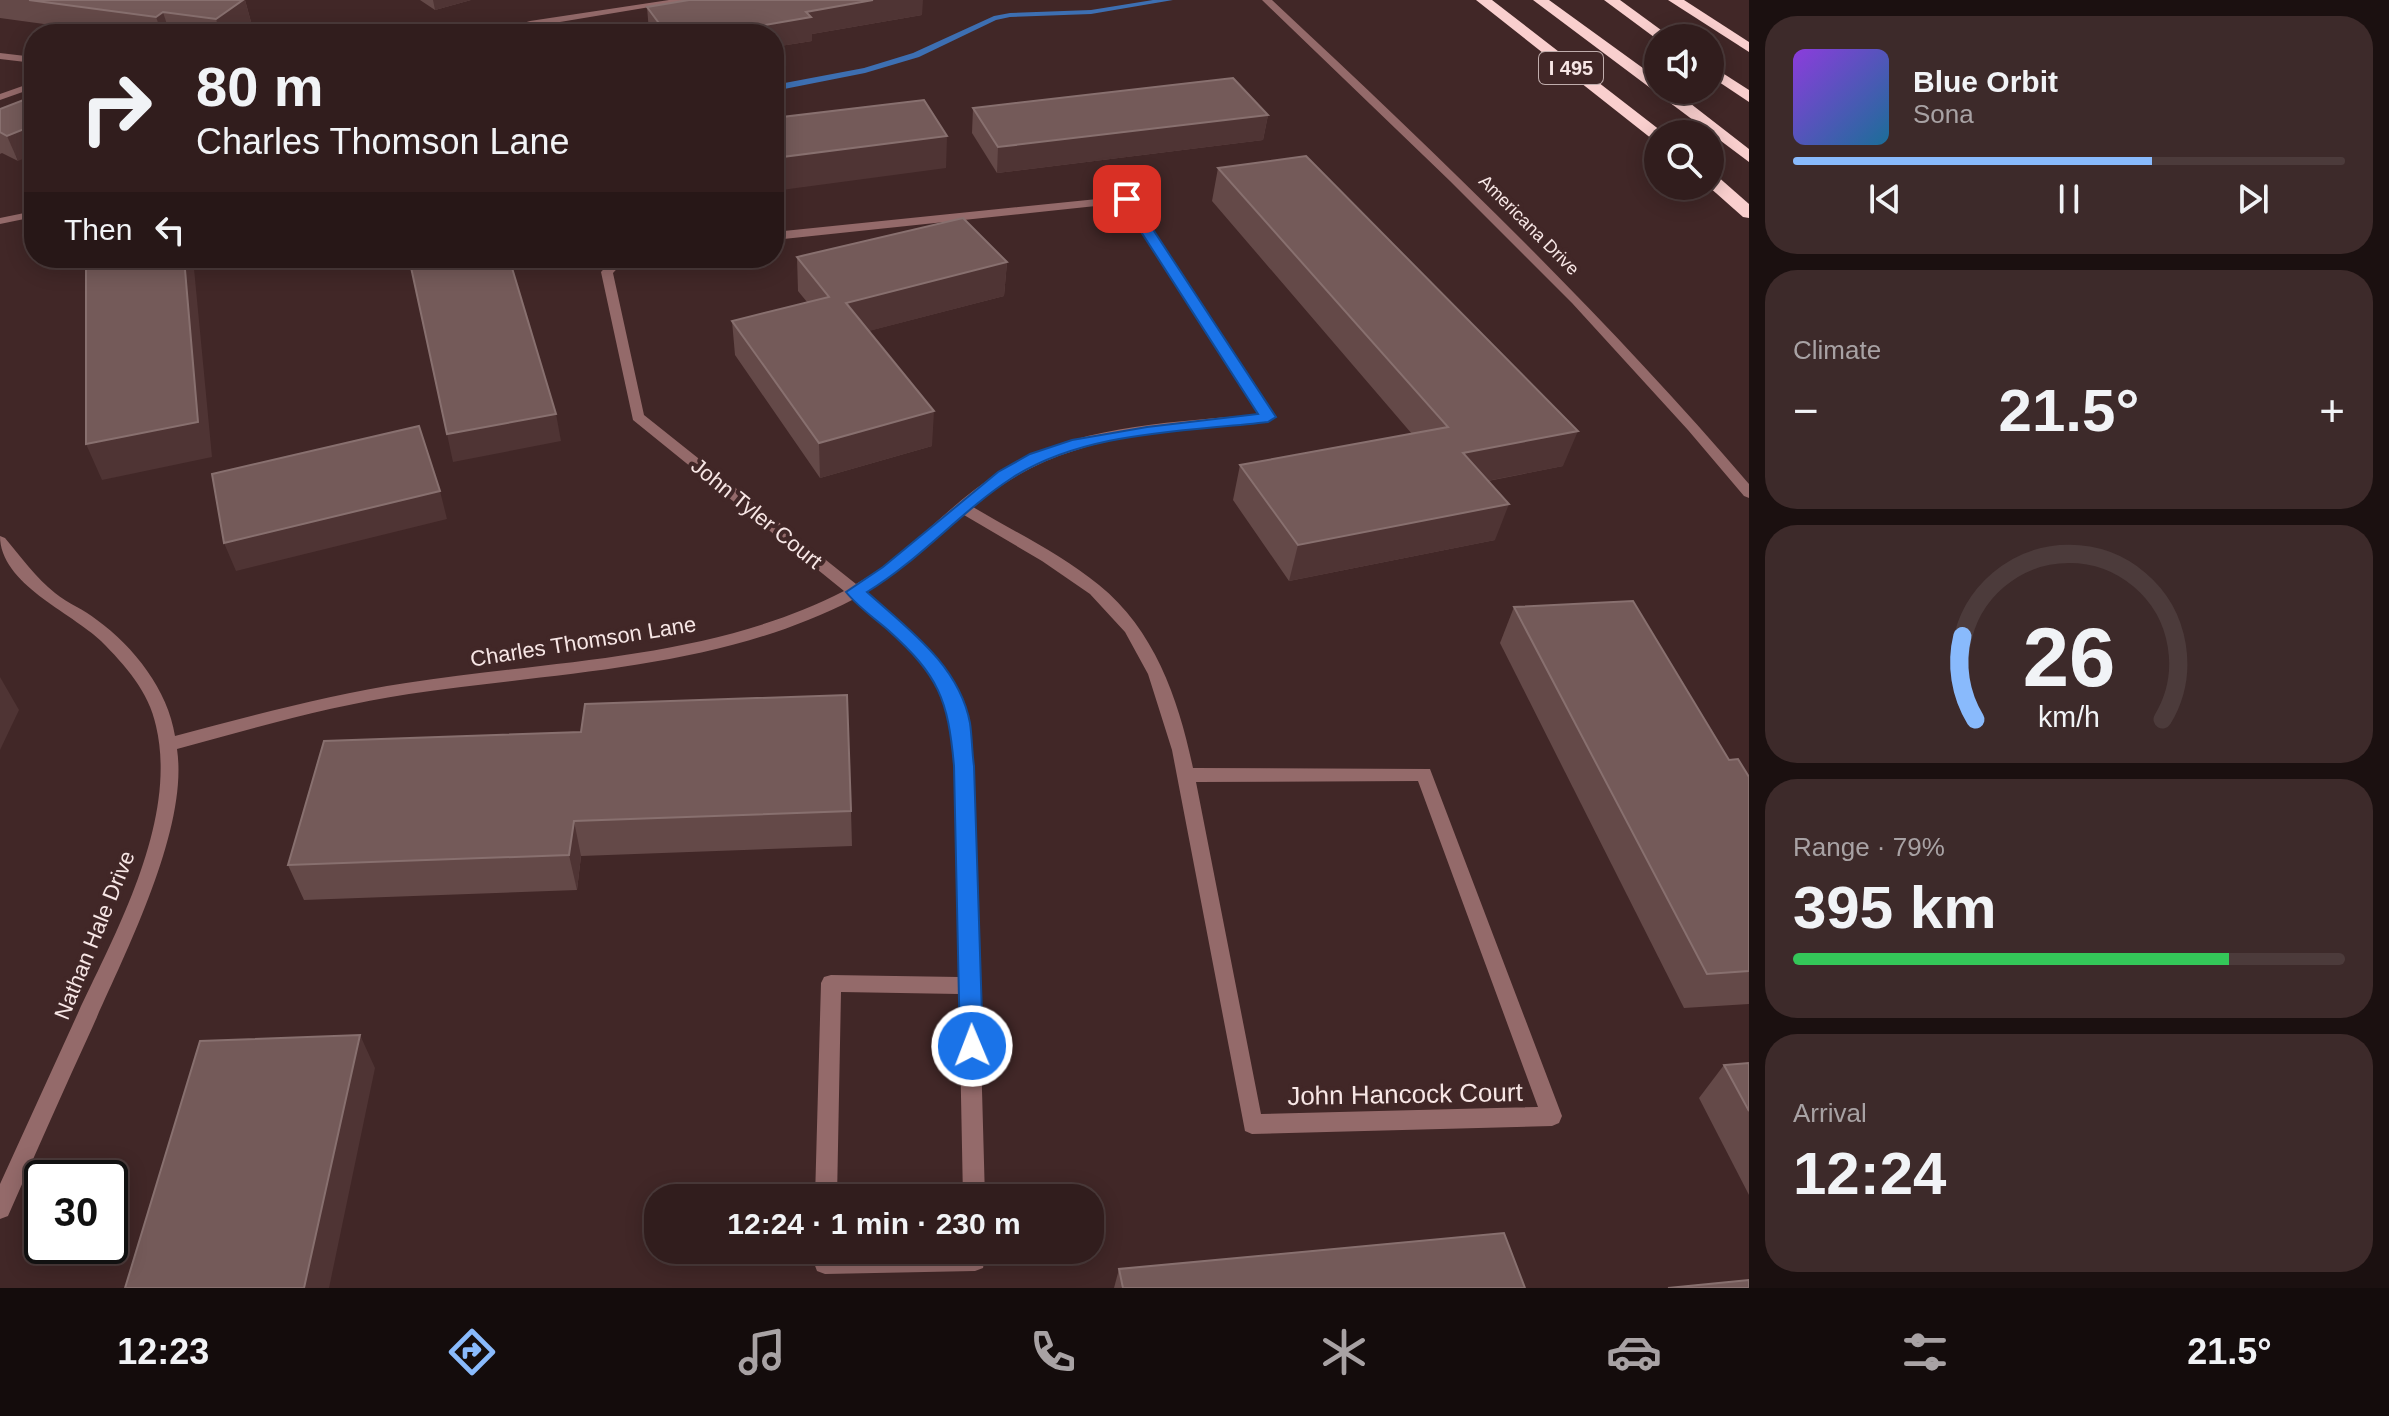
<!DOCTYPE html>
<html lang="en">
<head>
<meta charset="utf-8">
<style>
	:root { --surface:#311d1d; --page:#3d2a2a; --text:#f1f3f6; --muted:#a8a2a4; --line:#4c3b3b; --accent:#89bafc }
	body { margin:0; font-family:Helvetica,sans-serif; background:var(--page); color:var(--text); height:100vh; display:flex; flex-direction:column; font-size:30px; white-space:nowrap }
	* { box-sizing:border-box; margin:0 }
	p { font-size:26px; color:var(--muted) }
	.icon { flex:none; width:44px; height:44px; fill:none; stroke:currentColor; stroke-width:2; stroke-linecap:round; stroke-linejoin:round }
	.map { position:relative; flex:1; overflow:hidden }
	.details { display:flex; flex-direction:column; gap:16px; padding:16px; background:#1b1010; width:640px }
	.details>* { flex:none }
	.top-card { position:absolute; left:24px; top:24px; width:760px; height:244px; border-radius:32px; box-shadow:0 4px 20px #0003,0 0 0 2px var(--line); background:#311d1d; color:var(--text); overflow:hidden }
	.controls { position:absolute; left:1644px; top:24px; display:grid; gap:16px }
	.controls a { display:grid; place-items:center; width:80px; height:80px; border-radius:50%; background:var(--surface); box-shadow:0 4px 20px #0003,0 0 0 2px var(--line); font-size:40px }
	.speed { position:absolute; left:24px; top:1160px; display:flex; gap:16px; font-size:40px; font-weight:700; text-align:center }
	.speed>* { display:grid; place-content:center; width:104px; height:104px; border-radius:50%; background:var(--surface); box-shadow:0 4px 20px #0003,0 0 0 2px var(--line); line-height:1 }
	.speed .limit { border:4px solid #111; border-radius:12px; background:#fff; color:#111 }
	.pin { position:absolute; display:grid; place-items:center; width:68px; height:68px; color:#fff; margin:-34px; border-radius:16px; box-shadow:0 4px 12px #0006 }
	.me { position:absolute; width:88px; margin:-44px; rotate:359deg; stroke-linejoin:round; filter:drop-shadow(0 0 6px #0008) }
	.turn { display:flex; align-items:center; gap:28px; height:168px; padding:0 40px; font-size:36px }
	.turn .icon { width:104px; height:104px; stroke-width:2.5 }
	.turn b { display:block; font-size:56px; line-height:68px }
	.then { display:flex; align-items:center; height:76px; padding:0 40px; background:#0003; gap:16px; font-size:30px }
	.big { font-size:60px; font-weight:600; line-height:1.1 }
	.details .widget { flex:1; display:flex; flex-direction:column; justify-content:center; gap:12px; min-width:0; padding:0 28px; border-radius:32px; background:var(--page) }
	.details .dial { align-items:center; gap:0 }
	.dial svg { height:208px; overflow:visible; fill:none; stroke:var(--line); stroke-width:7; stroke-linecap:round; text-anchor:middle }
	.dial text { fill:var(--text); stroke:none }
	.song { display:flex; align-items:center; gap:24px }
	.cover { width:96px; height:96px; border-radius:12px; background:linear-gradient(135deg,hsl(270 70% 55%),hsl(200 70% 35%)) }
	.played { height:8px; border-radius:4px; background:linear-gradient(90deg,var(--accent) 65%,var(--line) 65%) }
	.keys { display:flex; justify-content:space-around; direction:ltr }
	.heat { display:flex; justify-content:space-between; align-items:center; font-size:44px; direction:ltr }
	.charge { height:12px; border-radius:6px; background:linear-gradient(90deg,#34c759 79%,var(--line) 0) }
	.trip { position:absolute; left:644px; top:1184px; width:460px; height:80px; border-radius:32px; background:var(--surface); box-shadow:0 4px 20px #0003,0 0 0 2px var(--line); font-weight:600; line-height:80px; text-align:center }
	.dock { display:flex; height:128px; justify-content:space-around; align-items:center; background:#140c0c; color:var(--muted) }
	.dock .icon { width:56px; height:56px }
	.dock .selected { color:var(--accent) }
	.dock b { font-size:36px; color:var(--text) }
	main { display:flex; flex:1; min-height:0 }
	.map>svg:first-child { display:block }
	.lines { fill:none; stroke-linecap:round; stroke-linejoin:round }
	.stream { fill:#3d6fb2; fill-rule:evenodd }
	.service { fill:#946a6a; fill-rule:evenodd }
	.minor { fill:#946a6a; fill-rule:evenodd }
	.tertiary { fill:#946a6a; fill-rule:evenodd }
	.motorway { fill:#f9cfce; fill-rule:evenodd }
	.wall { fill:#644948 }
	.shaded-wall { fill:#4f3434 }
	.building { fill:#745a59; stroke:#88706f; stroke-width:2 }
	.route { fill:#1a73e8; stroke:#114b97; stroke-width:2 }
	.labels { text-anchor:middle; stroke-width:8; stroke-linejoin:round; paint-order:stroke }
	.far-street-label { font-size:18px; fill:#f7e6e5; stroke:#412727 }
	.shield { fill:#412727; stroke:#c0adac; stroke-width:2 }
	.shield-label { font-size:20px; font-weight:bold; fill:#f7e6e5 }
	.street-label { font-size:22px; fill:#f7e6e5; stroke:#412727 }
	.near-street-label { font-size:26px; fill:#f7e6e5; stroke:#412727 }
</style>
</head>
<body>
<main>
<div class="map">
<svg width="1749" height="1288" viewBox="0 0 1749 1288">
	<rect width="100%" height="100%" fill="#412727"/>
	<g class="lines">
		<path class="stream" d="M1153,0H1173L1091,14L1010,17L996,20L919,57L865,73L774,91V85L864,68L913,53L994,16L1010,13L1091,10Z"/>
		<g class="service">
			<path d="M0,53L34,57V63L0,59Z"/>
			<path d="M34,82V88L0,100V94Z"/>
		</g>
		<g class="minor">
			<path d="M669,0H692L530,27L502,34H486L530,21Z"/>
			<path d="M1127,196L1133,199L1275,417L1268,421C1160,433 1060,432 973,507C1015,532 1061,554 1099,585C1155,630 1179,701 1193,768L1430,769L1562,1116L1559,1123L1552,1126L1252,1134L1245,1131L1172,750L1148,674L1125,632L1090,594L1042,561L964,515L908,563L866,592C934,647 963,677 973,766L985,1198H963L959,994L841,992L837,1198H815L821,983L824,977L831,975L959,977C958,930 957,884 957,837C956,788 961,732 938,687C919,651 885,624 854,599C718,670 557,672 409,694C330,706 253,728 177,749C189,829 125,953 93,1026C64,1089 36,1152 8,1216L0,1219V1184C26,1127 52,1070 78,1013C117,930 178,820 156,726C149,692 125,665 101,641C71,612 0,584 0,536L5,538C21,557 36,578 55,593C68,604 84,609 97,620C134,647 168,690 175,736C251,716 328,695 406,683C552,660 710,660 844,591L633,420L601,272L614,258H627L613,273L644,415L856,584C910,554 948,504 1000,472C1076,424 1173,423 1259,414L1124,203L774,240V232ZM1418,781L1538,1107L1261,1114L1196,782Z"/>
			<path d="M34,211V217L0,224V218Z"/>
			<path d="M814,1250H986L983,1268L975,1271L825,1274L817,1271L814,1263Z"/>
		</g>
		<path class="tertiary" d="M1262,0H1272C1438,155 1601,311 1749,484V498L1744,496L1688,430L1572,303L1450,181Z"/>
		<g class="motorway">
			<path d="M1476,0H1492L1665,134H1658V141L1652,139Z"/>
			<path d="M1533,0H1549L1658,79V90H1673L1749,149V162Z"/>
			<path d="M1604,0H1620L1672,38L1658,40Z"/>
			<path d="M1668,0H1684L1749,42V52Z"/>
			<path d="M1710,65L1749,90V102L1710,76Z"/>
			<path d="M1710,174L1716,175L1749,204V218L1743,217L1708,186Z"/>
		</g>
	</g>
	<g class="wall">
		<path d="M0,0H245L251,22L235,34H117L0,18Z"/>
		<path d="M420,0H471L435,10Z"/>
		<path d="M647,7L922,15L812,34V41L774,47V34H652L649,31Z"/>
		<path d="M973,108L1268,115L1263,140L997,173L972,133Z"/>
		<path d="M0,109L18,161L2,153L0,154Z"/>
		<path d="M1218,168L1563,466L1488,481L1495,540L1289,581L1233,500L1240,465L1412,434L1212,201Z"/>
		<path d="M797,257L1007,262L1004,296L868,331L932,446L820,478L735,355L732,321L807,302L798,291Z"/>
		<path d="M1514,607L1729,760L1749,777V1004L1684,1008L1500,643Z"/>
		<path d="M324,741L851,811L852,846L581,856L577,890L304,900L288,865Z"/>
		<path d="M1749,1063V1195L1699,1098L1724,1065Z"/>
		<path d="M1119,1269L1525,1288H1114Z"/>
	</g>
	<g class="shaded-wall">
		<path d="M243,0H245L251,22L235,34H220L216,19Z"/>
		<path d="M433,0H471L435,10Z"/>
		<path d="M873,0H923L922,15L812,34V41L774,47V34H713L806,12Z"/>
		<path d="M163,12L170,34H162L156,17Z"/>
		<path d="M1268,115L1263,140L997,173L998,147Z"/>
		<path d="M34,125V154L18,161L7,136Z"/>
		<path d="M947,136L946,168L774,191V158Z"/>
		<path d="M184,258H193L212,457L102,480L86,444Z"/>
		<path d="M1007,262L1004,296L846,337V303Z"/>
		<path d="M934,411L932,446L820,478L819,443Z"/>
		<path d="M556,414L561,441L453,462L447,434Z"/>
		<path d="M1578,431L1563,466L1451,488L1463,453Z"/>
		<path d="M440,491L447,519L236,571L224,543Z"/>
		<path d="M1509,504L1495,540L1289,581L1298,545Z"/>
		<path d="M0,677L19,710L0,750Z"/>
		<path d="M574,821L581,856L577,890L569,855Z"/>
		<path d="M360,1035L375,1068L329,1288H304Z"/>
	</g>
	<g class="building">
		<path d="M29,0H243L216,19L163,12L156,17Z"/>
		<path d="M689,0H873L806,12L811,17L713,34H667L647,7Z"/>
		<path d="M1233,78L1268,115L998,147L973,108Z"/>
		<path d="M34,96V125L7,136L0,132V109Z"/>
		<path d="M924,100L947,136L774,158V118Z"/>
		<path d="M1306,156L1578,431L1463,453L1509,504L1298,545L1240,465L1448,427L1218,168Z"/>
		<path d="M963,218L1007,262L846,303L934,411L819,443L732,321L829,297L797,257Z"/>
		<path d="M86,258H184L198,422L86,444Z"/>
		<path d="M409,258H509L556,414L447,434Z"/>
		<path d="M419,426L440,491L224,543L212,474Z"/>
		<path d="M1633,601L1729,760L1738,759L1749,777V971L1707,974L1514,607Z"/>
		<path d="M847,695L851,811L574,821L569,855L288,865L324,741L581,732L585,704Z"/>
		<path d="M360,1035L304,1288H125L200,1041Z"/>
		<path d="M1749,1063V1111L1724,1065Z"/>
		<path d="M1504,1233L1525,1288H1123L1119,1269Z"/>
		<path d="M1749,1280V1288H1668Z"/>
	</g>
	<path class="route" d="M1127,195L1133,199L1276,417L1268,422C1184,432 1085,431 1012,478C961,511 920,560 867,592C908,629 959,665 970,723C972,737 972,752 974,766L983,1046L980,1054L972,1057L963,1054L960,1046L954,766C948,699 939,676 888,630C874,618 857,606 846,592L883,567L998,472L1030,454L1072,440L1147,427L1258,414L1120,199Z"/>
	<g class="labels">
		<g class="far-street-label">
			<text transform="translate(1529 225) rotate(45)" y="6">Americana Drive</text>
		</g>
		<rect class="shield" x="1539" y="52" width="64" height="32" rx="6"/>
		<g class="shield-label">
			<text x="1571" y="75">I 495</text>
		</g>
		<g class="street-label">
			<text transform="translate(757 513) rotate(39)" y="8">John Tyler Court</text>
			<text transform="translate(583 641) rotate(-9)" y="8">Charles Thomson Lane</text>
			<text transform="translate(94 935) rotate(-68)" y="8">Nathan Hale Drive</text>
		</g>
		<g class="near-street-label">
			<text transform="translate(1405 1094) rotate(-1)" y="9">John Hancock Court</text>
		</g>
	</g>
</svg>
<div class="controls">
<a><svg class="icon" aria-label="sound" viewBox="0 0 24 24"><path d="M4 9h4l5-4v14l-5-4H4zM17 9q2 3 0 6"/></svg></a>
<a><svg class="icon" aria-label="search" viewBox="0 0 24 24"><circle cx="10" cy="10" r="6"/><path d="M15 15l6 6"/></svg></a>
</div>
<div class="speed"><div class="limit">30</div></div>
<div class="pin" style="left:1127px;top:199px;background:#d93025"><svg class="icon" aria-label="arrive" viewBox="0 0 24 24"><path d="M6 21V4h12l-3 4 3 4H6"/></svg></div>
<svg class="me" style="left:972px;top:1046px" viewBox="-20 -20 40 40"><circle r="17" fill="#1a73e8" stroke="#fff" stroke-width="3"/><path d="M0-11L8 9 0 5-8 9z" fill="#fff"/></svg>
<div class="trip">12:24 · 1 min · 230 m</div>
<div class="top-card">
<div class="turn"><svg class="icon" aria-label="right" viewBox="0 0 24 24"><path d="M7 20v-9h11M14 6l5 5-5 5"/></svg><div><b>80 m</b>Charles Thomson Lane</div></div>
<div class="then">Then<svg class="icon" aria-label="left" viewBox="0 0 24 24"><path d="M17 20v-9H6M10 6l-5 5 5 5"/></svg></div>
</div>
</div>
<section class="details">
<div class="widget">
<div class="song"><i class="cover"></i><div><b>Blue Orbit</b><p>Sona</p></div></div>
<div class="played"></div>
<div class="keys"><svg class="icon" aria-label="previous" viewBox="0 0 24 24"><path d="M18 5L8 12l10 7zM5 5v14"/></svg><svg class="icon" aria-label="pause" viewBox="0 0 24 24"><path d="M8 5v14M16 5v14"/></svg><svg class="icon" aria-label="next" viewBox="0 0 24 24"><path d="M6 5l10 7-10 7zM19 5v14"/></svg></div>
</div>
<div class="widget"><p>Climate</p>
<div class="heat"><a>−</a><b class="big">21.5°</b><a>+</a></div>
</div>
<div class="widget dial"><svg viewBox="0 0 100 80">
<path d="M14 69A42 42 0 1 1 86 69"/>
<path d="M14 69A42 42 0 0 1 9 37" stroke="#89bafc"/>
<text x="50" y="56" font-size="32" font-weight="700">26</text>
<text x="50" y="72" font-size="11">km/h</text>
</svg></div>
<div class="widget"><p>Range · 79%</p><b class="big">395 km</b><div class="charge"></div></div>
<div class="widget"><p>Arrival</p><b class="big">12:24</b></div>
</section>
</main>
<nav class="dock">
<b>12:23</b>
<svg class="icon selected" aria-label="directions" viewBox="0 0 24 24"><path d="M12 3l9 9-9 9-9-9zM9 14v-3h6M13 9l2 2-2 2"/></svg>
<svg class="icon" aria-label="music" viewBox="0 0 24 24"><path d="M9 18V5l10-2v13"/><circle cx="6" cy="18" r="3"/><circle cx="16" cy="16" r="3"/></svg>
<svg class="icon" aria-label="phone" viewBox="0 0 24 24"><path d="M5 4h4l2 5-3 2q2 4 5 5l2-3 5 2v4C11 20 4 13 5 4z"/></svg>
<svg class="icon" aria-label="climate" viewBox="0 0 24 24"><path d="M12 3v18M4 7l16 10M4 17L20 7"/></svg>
<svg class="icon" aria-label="car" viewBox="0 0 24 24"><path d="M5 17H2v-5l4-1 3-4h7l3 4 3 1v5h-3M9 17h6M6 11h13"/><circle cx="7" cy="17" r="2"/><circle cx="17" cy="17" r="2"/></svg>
<svg class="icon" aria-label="filters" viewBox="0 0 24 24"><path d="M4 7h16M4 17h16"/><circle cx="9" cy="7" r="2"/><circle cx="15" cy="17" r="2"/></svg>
<b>21.5°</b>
</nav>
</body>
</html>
